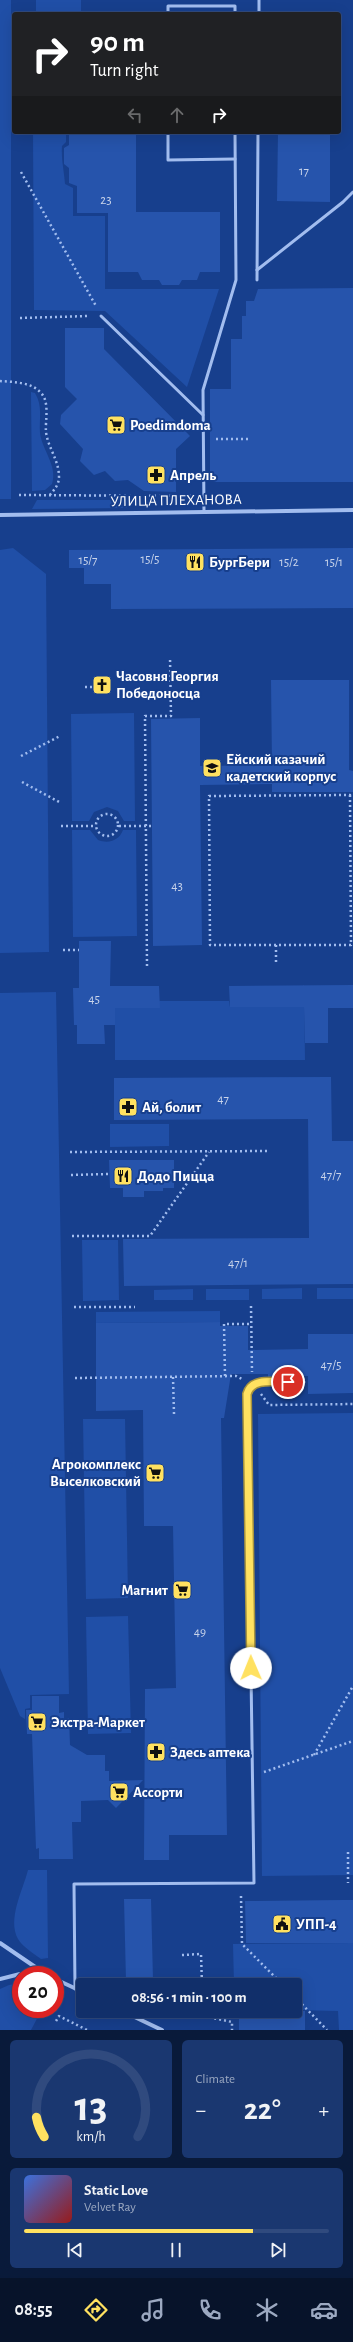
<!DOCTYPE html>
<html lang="en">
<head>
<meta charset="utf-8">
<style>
	:root { --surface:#112f6a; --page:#1a3770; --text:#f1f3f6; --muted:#9ca9c1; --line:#304a7e; --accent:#ffe160 }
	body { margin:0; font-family:"Alegreya Sans",sans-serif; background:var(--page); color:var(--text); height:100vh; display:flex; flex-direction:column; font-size:15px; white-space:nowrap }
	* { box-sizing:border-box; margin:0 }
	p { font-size:13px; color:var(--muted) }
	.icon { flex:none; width:22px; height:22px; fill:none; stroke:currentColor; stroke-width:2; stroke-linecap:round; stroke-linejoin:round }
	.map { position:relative; height:2030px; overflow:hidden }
	.panel { display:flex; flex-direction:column; gap:10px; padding:10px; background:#091a3a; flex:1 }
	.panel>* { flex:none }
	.hud { position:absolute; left:12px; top:12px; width:329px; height:122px; border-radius:4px; box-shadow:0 4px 16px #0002,0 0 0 1px var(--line); background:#202124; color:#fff; overflow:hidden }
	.speed { position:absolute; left:12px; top:1966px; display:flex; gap:8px; font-size:20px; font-weight:700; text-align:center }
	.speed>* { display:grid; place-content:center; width:52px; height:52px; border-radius:50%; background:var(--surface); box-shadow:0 4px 16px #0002,0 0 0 1px var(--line); line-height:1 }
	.speed .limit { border:6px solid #d22; background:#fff; color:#111 }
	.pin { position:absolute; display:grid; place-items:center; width:34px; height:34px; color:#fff; margin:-17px; border:2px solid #fff; border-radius:50%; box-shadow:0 1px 4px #0007 }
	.me { position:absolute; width:44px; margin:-22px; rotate:359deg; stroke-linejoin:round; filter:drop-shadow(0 0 3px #0008) }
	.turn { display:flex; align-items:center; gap:14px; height:84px; padding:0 12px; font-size:18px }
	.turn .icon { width:52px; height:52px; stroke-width:2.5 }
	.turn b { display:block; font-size:28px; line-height:34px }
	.lanes { display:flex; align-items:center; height:38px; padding:0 12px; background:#0003; justify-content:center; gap:20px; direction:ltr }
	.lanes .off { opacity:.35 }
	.big { font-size:30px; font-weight:600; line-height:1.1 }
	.panel .card { flex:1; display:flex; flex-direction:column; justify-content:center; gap:6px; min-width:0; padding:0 14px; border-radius:6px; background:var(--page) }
	.panel .dial { align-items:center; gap:0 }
	.dial svg { height:104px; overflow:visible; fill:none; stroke:var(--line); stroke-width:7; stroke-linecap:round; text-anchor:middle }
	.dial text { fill:var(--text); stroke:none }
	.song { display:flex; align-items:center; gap:12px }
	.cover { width:48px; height:48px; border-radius:6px; background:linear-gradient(135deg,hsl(220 70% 55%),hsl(0 70% 35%)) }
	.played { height:4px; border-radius:2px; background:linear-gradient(90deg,var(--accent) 75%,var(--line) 75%) }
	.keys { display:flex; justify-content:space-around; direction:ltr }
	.heat { display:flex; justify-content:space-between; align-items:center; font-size:22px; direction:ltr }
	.panel .tiles { flex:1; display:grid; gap:10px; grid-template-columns:1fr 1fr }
	.card:last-child { grid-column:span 2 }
	.trip { position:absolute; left:76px; top:1978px; width:226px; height:40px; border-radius:4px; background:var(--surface); box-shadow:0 4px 16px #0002,0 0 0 1px var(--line); font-weight:600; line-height:40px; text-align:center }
	.tab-bar { display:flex; height:64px; justify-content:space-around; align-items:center; background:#07132a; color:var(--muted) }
	.tab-bar .icon { width:28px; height:28px }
	.tab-bar .on { color:var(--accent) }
	.tab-bar b { font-size:18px; color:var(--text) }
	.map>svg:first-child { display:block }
	.green { fill:#204fa7 }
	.building { fill:#2654ac }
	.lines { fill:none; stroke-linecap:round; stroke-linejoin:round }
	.path { stroke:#a2bdef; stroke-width:2.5; stroke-dasharray:2 3; stroke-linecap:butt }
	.lane { stroke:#a2bdef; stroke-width:3 }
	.street { stroke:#a2bdef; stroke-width:4 }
	.route-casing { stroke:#a6923e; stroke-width:10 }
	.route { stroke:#ffe160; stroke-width:7 }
	.labels { text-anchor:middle; stroke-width:4; stroke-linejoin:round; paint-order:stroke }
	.number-label { font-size:13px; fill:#c9d4ea }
	.poi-label { font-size:15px; font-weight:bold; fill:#fff; stroke:#173f8d; text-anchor:start }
	.street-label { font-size:15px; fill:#fff; stroke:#173f8d }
</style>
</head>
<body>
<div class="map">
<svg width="353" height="2030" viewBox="0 0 353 2030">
	<rect width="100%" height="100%" fill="#173f8d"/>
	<g class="green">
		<rect x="0" y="0" width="11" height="499"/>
		<rect x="36" y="0" width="45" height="14"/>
		<path d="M33,132H66V142L62,146C61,159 64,170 65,184L73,188V216H105V289H219L187,387L105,311L34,310Z"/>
		<path d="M31,392L35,393C43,406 39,419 40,433C42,450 58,466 52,484L45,490L32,491Z"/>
		<path d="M37,500H122L127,508L32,509Z"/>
		<path d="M13,548L46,574L49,952L0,953V550Z"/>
		<path d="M134,713L135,821H124L118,811L107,807L94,812L89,821H72L71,714Z"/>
		<path d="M72,830H90L98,840C108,844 119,841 123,830H136L137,936L73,937Z"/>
		<path d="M304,985L305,1060H115V1008L159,1001H229L230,1007H283Z"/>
		<path d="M56,992L69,1694L30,1695V1708L25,1709V1719L20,1716L0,1668V993Z"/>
		<path d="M110,1124H169V1146L110,1147Z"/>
		<path d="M82,1240H118L119,1300L83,1301Z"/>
		<path d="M302,1288V1299H262V1289Z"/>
		<rect x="317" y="1288" width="36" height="11"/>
		<path d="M193,1289V1300H154V1290Z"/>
		<rect x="206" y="1289" width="43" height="11"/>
		<path d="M220,1311V1322L96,1323V1312Z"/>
		<path d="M353,1413V1875L262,1876L258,1414Z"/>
		<path d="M83,1419H125L128,1598L86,1599Z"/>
		<path d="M128,1616L131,1733L88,1734L86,1617Z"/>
		<path d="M28,1870H47L48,1958L41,1959C33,1953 23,1947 18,1939C7,1919 23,1890 28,1870Z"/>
		<path d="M353,1943V2030H339L338,2011L295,2010V1985H234L233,1944Z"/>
		<path d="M21,1983V2009H32L40,2013L31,2030H0V1989L9,1985Z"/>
	</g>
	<g class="building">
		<path d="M69,132H136V212H220V272H200L197,280H182L179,285H162L159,280H142L138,272H108V213H77V186L69,183V168L64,164V148L69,145Z"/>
		<path d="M278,132H330V202L277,201Z"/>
		<path d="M353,288V482H210V389H231V339H242V316H246V301H254L258,289Z"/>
		<path d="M65,328H104V349L190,436L176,449V492L144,491L128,480L115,481L105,471L94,475L80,461L83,449L60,424L61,415L77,399L65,387Z"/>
		<path d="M353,548V608L111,609V584H84V568H69V550Z"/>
		<path d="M271,680H349V770L353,771V792H272V784L200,785L202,945L153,946L151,719L200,718V766L272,765Z"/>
		<path d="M79,941H111L110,986H159L160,1008H115V1025H104L105,1044H77V1025H74L73,988H79Z"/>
		<path d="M353,985V1008H328V1043H305L304,1007H230L229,986Z"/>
		<path d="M331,1077L332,1141H353V1284L124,1286L123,1239L309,1238L308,1119L114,1120V1078Z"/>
		<path d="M109,1160H174V1188H163V1191H144V1197H123V1188H110Z"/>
		<path d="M220,1322V1326H248V1350L308,1349V1334H353V1393L308,1394V1376L268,1377V1374H231L224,1418H221L227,1835H169V1860H144L145,1689L176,1688L173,1526H144L143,1410L96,1411V1323Z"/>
		<path d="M32,1696H59V1713L64,1712V1718H69L70,1745L87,1755H105V1771H109V1781L143,1780L116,1808L108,1800L81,1801V1822H72L73,1859H39V1848L36,1849L32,1734H27L26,1710H32Z"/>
		<path d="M124,1899H151L153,1980L126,1981Z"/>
		<path d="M342,1900H353V1943H246L245,1901Z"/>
		<rect x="239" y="2011" width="66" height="19"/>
	</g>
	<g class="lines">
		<g class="path">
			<path d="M21,172L96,306"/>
			<path d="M20,318L89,316"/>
			<path d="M0,381C13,382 32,382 41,393C50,402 45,421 46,432C48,448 59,460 59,477C59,485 54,490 49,496"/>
			<path d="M216,439H249"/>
			<path d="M19,495L192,496"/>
			<path d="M85,687H92"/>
			<path d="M21,756L60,736"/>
			<path d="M22,782L61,803"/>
			<path d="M350,795L351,945H210L209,796Z"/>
			<circle cx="107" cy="825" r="11"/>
			<path d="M61,826H96"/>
			<path d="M119,826H152"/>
			<path d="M276,945V965"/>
			<path d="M63,950H79"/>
			<path d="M147,966L145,716H171L170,657"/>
			<path d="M70,1152L268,1151"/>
			<path d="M71,1175L109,1174"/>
			<path d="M72,1236H150L209,1152"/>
			<path d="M251,1306L252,1372"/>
			<path d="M74,1307H135"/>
			<path d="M225,1376L224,1324H252"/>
			<path d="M173,1377L174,1414"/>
			<path d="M75,1378L236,1376L242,1379"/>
			<path d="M261,1394L269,1405L353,1404"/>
			<path d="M314,1755L353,1686"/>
			<path d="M264,1772L353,1741"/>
			<path d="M348,1852V1883"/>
			<path d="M241,1896L242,1944L283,1985"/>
			<path d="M182,1955L201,1954L202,1985"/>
			<path d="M295,1997L327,2030"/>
			<path d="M180,2011L232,2022V2030"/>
			<path d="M56,2021L59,2016L87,2030"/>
		</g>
		<g class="lane">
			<path d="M168,14V6H235V14"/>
			<path d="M259,14V0"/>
			<path d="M168,132V160L235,159"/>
			<path d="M257,270L343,202L353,192"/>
			<path d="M257,280L258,132"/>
			<path d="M101,316L203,415"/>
			<path d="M204,512L203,390L236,280L235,132"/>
			<path d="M75,1989L74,1884L254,1883L247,1394L249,1388L257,1382H304"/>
		</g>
		<g class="street">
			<path d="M0,515L353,510"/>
			<path d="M0,1943L47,1975"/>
			<path d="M0,1979L20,1974L44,1975"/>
			<path d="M55,1979L83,1992"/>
			<path d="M122,2011L162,2030"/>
		</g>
	</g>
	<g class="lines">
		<g class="route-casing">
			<path id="route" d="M251,1668L247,1394C252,1377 274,1382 288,1382"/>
		</g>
		<use href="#route" class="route"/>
	</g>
	<defs>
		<g id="supermarket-square" transform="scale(1)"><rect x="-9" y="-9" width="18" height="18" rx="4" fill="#ffe160" stroke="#173f8d"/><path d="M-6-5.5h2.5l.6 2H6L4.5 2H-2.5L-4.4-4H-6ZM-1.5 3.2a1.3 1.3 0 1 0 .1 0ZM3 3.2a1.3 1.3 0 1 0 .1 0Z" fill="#111"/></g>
		<g id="pharmacy-square" transform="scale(1)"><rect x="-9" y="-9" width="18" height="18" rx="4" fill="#ffe160" stroke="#173f8d"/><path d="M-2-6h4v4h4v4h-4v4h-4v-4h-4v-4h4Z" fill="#111"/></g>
		<g id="restaurant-square" transform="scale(1)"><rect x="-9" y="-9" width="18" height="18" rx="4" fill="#ffe160" stroke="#173f8d"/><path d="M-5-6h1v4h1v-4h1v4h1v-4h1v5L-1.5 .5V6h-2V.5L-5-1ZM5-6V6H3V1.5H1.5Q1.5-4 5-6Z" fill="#111"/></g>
		<g id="church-square" transform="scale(1)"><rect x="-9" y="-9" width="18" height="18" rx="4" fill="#ffe160" stroke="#173f8d"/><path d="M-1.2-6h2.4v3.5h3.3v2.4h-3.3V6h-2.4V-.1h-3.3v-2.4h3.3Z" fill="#111"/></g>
		<g id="school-square" transform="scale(1)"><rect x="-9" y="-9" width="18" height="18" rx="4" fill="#ffe160" stroke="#173f8d"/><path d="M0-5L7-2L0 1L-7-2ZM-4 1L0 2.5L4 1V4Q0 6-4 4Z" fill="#111"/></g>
		<g id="civic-square" transform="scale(1)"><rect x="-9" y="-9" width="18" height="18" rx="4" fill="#ffe160" stroke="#173f8d"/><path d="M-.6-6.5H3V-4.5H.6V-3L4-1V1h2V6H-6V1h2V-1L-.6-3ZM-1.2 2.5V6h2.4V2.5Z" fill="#111"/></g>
	</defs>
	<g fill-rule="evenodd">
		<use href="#supermarket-square" x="116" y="425"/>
		<use href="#pharmacy-square" x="156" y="475"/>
		<use href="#restaurant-square" x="195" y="562"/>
		<use href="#church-square" x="102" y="685"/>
		<use href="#school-square" x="212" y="768"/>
		<use href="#pharmacy-square" x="128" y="1107"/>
		<use href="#restaurant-square" x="123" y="1176"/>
		<use href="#supermarket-square" x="155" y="1473"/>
		<use href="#supermarket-square" x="182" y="1590"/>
		<use href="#supermarket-square" x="37" y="1722"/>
		<use href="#pharmacy-square" x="156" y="1752"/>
		<use href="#supermarket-square" x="119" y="1792"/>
		<use href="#civic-square" x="282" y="1924"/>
	</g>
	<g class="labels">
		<g class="number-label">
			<text x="304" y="175">17</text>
			<text x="106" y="204">23</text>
			<text x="150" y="563">15/5</text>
			<text x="88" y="564">15/7</text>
			<text x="289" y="566">15/2</text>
			<text x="334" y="566">15/1</text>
			<text x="177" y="890">43</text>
			<text x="94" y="1003">45</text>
			<text x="223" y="1103">47</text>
			<text x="331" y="1179">47/7</text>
			<text x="238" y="1267">47/1</text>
			<text x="331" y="1369">47/5</text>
			<text x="200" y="1636">49</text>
		</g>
		<g class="poi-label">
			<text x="130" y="430">Poedimdoma</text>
			<text x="170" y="480">Апрель</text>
			<text x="209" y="567">БургБери</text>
			<text x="116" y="681">Часовня Георгия<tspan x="116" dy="17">Победоносца</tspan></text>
			<text x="226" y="764">Ейский казачий<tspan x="226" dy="17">кадетский корпус</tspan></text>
			<text x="142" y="1112">Ай, болит</text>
			<text x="137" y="1181">Додо Пицца</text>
			<text x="141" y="1469" text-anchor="end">Агрокомплекс<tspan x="141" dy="17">Выселковский</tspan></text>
			<text x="168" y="1595" text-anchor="end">Магнит</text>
			<text x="51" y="1727">Экстра-Маркет</text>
			<text x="170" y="1757">Здесь аптека</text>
			<text x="133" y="1797">Ассорти</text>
			<text x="296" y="1929">УПП-4</text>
		</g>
		<g class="street-label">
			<text transform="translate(176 500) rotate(-1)" y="5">УЛИЦА ПЛЕХАНОВА</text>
		</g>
	</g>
</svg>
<div class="speed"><div class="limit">20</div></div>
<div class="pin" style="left:288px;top:1382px;background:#d93025"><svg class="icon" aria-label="arrive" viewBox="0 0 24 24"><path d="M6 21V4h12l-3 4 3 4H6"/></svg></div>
<svg class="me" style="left:251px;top:1668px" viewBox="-20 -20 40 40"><circle r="19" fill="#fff"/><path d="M0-13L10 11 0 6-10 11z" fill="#ffe160"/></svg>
<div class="trip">08:56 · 1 min · 100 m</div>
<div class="hud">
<div class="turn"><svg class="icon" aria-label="right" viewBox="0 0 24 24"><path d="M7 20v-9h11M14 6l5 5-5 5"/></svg><div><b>90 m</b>Turn right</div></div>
<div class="lanes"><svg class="icon off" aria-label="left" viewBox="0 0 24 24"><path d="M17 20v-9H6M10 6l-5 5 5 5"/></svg><svg class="icon off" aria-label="ahead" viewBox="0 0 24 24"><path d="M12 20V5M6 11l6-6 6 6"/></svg><svg class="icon" aria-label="right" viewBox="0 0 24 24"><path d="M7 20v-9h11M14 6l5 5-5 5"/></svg></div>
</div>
</div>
<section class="panel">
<div class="tiles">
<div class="card dial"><svg viewBox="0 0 100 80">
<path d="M14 69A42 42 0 1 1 86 69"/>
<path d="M14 69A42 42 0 0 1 8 54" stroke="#ffe160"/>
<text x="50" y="56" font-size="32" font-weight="700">13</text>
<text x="50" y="72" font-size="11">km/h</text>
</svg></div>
<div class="card"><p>Climate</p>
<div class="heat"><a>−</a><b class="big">22°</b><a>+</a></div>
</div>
<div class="card">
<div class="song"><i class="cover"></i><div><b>Static Love</b><p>Velvet Ray</p></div></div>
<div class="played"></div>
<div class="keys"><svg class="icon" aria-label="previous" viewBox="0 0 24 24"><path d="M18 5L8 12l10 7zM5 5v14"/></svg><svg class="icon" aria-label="pause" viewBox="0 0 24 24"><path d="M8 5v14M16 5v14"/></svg><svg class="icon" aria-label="next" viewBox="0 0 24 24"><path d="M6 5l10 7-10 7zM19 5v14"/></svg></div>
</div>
</div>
</section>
<nav class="tab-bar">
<b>08:55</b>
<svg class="icon on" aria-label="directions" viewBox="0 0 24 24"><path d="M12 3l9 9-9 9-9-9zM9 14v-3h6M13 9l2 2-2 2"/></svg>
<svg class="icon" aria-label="music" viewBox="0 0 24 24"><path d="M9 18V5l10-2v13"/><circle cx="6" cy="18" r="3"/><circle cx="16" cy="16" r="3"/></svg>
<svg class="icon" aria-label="phone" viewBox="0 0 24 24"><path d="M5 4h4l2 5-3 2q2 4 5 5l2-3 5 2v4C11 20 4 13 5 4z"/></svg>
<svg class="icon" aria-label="climate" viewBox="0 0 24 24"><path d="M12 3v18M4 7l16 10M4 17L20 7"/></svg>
<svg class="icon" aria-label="car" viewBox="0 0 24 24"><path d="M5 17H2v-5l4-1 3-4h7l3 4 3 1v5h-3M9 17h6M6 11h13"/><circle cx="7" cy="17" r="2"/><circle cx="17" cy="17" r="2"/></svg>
</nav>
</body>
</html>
